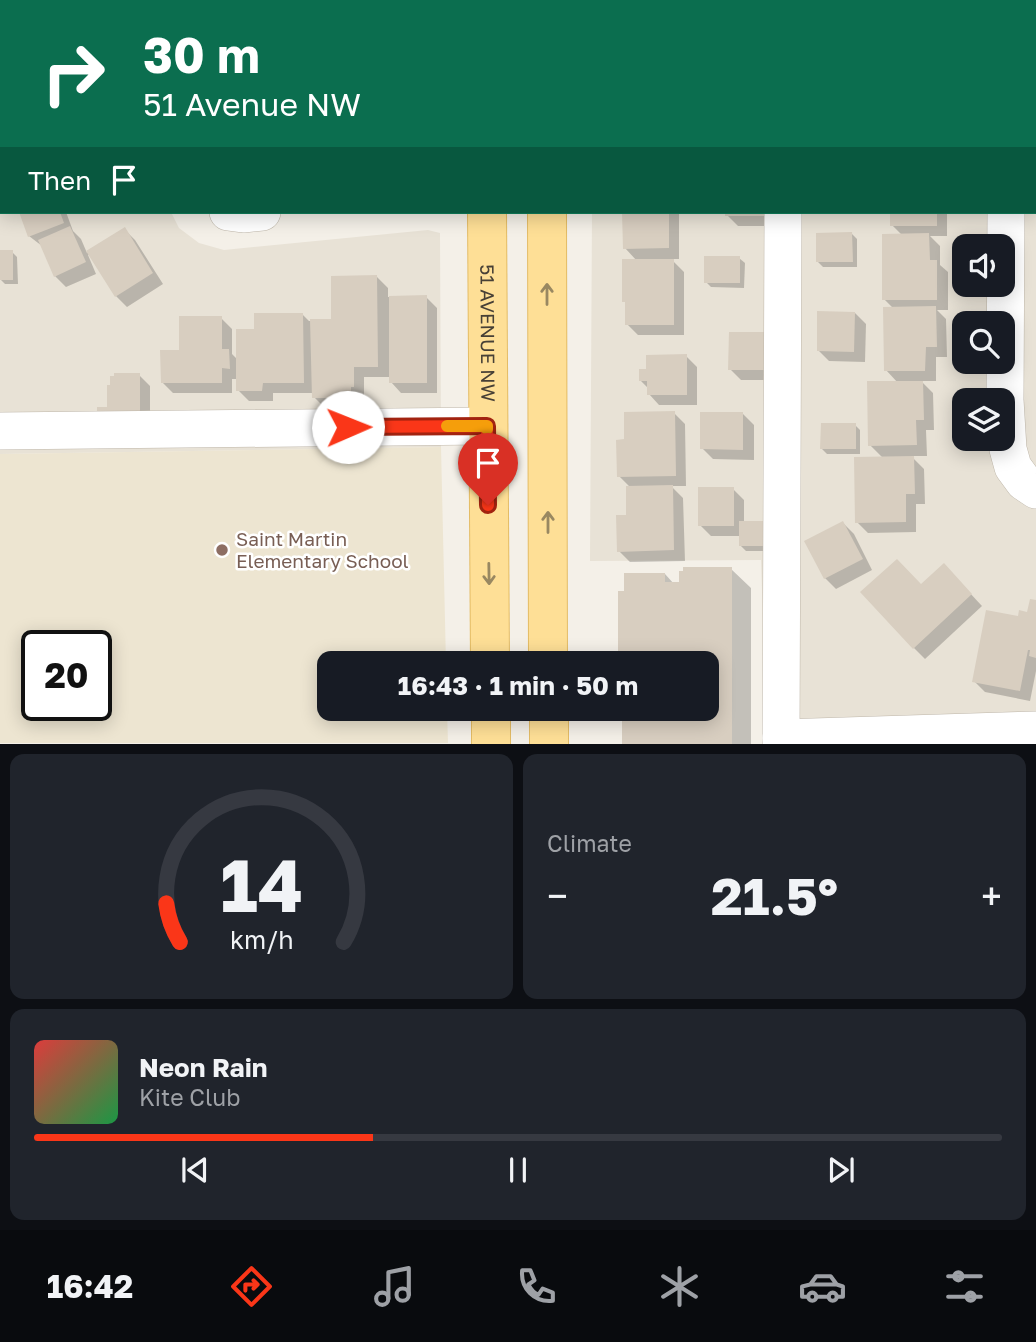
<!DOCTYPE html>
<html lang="en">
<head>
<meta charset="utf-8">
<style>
	:root { --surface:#171b24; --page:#20242c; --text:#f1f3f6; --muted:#9ea1a6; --line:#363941; --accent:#fa3618 }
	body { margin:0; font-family:"Golos Text",sans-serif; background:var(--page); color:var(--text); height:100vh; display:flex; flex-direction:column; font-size:26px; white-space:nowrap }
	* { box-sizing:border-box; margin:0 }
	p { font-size:23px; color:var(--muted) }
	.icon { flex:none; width:38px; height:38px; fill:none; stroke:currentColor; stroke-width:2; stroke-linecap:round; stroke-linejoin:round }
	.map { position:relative; height:744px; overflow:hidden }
	.details { display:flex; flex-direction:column; gap:10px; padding:10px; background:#0d0f14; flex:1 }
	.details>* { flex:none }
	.guide { position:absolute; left:0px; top:0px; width:1036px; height:214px; box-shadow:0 4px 18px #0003; background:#0b6e4f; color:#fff; overflow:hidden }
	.controls { position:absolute; left:952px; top:234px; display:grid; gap:14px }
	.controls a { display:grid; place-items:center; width:63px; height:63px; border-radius:14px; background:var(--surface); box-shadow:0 4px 18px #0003; font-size:35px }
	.speed { position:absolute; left:21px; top:630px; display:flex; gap:14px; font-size:35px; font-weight:700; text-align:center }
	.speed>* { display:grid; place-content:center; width:91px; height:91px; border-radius:50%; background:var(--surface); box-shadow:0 4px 18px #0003; line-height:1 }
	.speed .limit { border:4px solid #111; border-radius:10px; background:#fff; color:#111 }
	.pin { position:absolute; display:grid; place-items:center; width:60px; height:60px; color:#fff; margin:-72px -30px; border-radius:50% 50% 50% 0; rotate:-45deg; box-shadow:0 0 7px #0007 }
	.pin .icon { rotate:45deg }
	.me { position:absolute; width:77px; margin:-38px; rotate:89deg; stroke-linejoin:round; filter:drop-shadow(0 0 5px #0008) }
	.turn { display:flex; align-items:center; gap:24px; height:147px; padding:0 28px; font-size:32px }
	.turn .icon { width:91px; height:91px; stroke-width:2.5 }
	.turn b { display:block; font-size:49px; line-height:60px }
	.then { display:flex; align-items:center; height:66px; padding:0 28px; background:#0003; gap:14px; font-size:26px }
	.big { font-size:52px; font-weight:700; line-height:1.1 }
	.details .tile { flex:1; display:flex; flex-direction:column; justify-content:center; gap:10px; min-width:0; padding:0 24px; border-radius:14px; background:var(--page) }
	.details .dial { align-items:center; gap:0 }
	.dial svg { height:182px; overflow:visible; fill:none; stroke:var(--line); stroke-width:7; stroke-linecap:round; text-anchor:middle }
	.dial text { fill:var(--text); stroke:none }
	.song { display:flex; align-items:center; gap:21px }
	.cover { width:84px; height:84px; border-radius:10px; background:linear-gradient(135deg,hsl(0 70% 55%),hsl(140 70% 35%)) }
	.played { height:7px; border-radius:4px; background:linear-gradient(90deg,var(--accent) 35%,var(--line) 35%) }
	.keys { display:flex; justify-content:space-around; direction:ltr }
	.heat { display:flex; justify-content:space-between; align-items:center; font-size:38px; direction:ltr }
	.details .tiles { flex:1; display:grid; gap:10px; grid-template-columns:1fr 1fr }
	.tile:last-child { grid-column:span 2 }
	.trip { position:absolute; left:317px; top:651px; width:402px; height:70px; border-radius:14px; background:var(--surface); box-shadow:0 4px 18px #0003; font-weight:700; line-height:70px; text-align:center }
	.tabs { display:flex; height:112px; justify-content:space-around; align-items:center; background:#090b0e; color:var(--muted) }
	.tabs .icon { width:49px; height:49px }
	.tabs .active { color:var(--accent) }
	.tabs b { font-size:32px; color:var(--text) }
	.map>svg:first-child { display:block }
	.residential { fill:#e8e2d6; fill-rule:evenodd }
	.education { fill:#ede5d1; fill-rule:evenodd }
	.shadow { fill:#0003 }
	.building { fill:#d8cec0 }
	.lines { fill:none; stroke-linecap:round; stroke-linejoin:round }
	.minor-casing { stroke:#bfb7aa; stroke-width:38 }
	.major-casing { stroke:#e4bc65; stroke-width:40 }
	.minor { stroke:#fff; stroke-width:37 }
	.major { stroke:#fedf96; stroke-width:38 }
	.oneway { stroke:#998861 }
	.route-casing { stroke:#a22310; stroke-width:18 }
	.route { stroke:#fa3618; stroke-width:12 }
	.slow { stroke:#f59e0b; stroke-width:12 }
	.education-dot { fill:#8d6e63; stroke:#fff; stroke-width:2.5 }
	.labels { text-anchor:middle; stroke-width:5; stroke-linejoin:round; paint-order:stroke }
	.street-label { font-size:19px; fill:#474036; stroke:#fff }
	.education-label { font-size:19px; fill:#785e54; stroke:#fff; text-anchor:start }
</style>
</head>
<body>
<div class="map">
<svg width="1036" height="744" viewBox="0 0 1036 744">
	<rect width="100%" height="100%" fill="#f4f0e8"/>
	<g class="residential">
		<path d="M0,0H180L2,2V212H171L179,228L199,243L224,250L428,230L440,233L441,447L0,454Z"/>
		<path d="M593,0H1036V743H767L761,560L590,561L592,212H1034V2ZM964,247H1003V285H964ZM964,324H1003V362H964ZM964,401H1003V439H964Z"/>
	</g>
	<path class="education" d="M441,447L446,663H329V709H447L448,743H0V454ZM37,646H96V705H37Z"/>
	<g class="shadow">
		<path d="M22,0H64L66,2H21Z"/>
		<path d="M93,0H158L160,2H92Z"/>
		<rect x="648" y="0" width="106" height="2"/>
		<rect x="821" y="0" width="48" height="2"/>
		<rect x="882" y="0" width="55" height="2"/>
		<path d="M20,212H66L73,231L81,239L87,253L124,229L135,240L163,284L127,307L116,296L90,254L88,255L96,274L66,287L55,276L42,246L29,236Z"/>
		<path d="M624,212H679V259H671L684,272V335H638L627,324V304L624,301L637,261L625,248Z"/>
		<path d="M727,212H776V226H738L727,215Z"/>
		<path d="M892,212H947V236H930L940,246V265L948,272V310H937L946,319L947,357H936V381H921L933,393L934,430H926L927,456H911L924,469L925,504H916V532L868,533L857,522L883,458L870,445L898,383L886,370L894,309L884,299L902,235L892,225Z"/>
		<path d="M852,234L857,239V267H823L818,262Z"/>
		<path d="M0,252H12L17,257L18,284H5L0,279Z"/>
		<path d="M739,258L745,263L744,288L711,287L706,282Z"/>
		<path d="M377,277L388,288V297H426L437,308V393H401L391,382V377H364V397H361V408H325L314,397V393H273V401H249L238,390V379H232V393H173L162,382L181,351L221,318L232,329V354L238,360L256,331L302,314L309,321H333Z"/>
		<path d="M855,313L866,324L865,362L829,361L818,350Z"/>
		<path d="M765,334L776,380H741L730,369Z"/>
		<path d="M686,356L697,367V405H659L649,394L648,388L641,381Z"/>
		<path d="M139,375L150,386V438L109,408Z"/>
		<path d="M674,413L685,424L686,486H671L683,498L685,561L630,562L619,551L628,517L631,488L619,476Z"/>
		<path d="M743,414L754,425V460L713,459L702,448Z"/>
		<path d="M855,425L860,430V454H827L822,449Z"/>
		<path d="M733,489L744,500V523L763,522L768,528V551H746L740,545L741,536H711L700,525Z"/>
		<path d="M843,523L854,534L872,570L836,589L825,578Z"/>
		<path d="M731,569L751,588V744H623V709H707V663H614V653H620L626,592L665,574L674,584H681Z"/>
		<path d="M954,576L982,606L925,659L914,648L921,586Z"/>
		<path d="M1036,602V671L1030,701L985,692L974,681L1020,618L1029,614Z"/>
	</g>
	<g class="building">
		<path d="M19,212H60L64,223L28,237Z"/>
		<path d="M622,212H669V248L623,249Z"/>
		<rect x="725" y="212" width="41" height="4"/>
		<rect x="890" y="212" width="47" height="14"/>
		<path d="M70,226L86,262L54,277L38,240Z"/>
		<path d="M125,227L153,273L115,297L86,251Z"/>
		<path d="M852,232L853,262H816V233Z"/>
		<path d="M929,233L930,260H937V300H882V234Z"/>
		<rect x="0" y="250" width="13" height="30"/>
		<rect x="704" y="256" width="36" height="27"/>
		<path d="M622,259H674V325H625V302H622Z"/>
		<path d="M377,275L378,367H354V387H351V398H312L310,319H331V276Z"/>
		<path d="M427,295V383H389V296Z"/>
		<path d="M936,306L937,347H926L925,371H884L883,307Z"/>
		<path d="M817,311L855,312L854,352L817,351Z"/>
		<path d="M254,313H303L304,383H263L262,391H236V329H254Z"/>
		<path d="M179,316H222V349H229L230,369L222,368V383H161L160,350H179Z"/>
		<path d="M729,332H765V370H728Z"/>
		<path d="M687,354V395H647V381H639V369H646V355Z"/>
		<path d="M114,373H140V428H97V407H107V385H110V376H114Z"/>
		<path d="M867,381H923L924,420H916L917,445L868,446Z"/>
		<path d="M675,411L676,476L617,477L616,440L624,439V412Z"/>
		<path d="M700,412H743V450L700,449Z"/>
		<path d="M821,423H856V449H820Z"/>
		<path d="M914,456L915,494H906V522L855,523L854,457Z"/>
		<path d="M673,485L674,550L617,552L616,515H626V486Z"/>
		<rect x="698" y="487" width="36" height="39"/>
		<rect x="739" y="521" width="24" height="25"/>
		<path d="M843,521L863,559L824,579L804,541Z"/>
		<path d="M897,559L921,584L944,563L972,594L913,649L860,592Z"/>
		<path d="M683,567H732V744H622V709H707V663H612V652H618V591H624V573H665V582H679V571H683Z"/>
		<path d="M1030,599L1036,600V658L1029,656L1030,650H1028L1020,691L972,682L986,610L1018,616L1019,610L1027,612Z"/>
	</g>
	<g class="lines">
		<g class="minor-casing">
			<g id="minor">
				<path d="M783,2V0"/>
				<path d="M1008,2V0"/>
				<path d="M228,212L243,214L262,212"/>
				<path d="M1006,212L1005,400L1008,449L1013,467L1024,482L1036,490"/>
				<path d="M0,431L487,426"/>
				<path d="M781,738L1036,730"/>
				<path d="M781,744L783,212"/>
			</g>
		</g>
		<g class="major-casing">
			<g id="major">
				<path d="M482,0V2"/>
				<path d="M546,2V0"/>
				<path id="s1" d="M487,212L490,663"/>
				<path d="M547,212L548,663"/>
				<path d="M491,709V744"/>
				<path d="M549,709V744"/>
			</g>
		</g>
		<use href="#minor" class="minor"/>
		<use href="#major" class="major"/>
	</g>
	<defs><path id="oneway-shaft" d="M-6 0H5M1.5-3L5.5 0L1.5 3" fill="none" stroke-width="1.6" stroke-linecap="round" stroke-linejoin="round" transform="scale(1.75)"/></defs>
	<g class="oneway">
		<use href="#oneway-shaft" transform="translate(547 294) rotate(-90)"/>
		<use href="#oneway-shaft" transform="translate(548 522) rotate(-90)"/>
		<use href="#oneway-shaft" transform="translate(489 574) rotate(89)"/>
	</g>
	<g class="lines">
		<g class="route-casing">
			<path id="route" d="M348,427L487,426L488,505"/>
		</g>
		<use href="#route" class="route"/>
		<path class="slow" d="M447,426H487V429"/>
	</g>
	<circle class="education-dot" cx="222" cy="550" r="7"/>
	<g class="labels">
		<g class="street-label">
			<text dy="7" stroke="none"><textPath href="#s1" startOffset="121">51 AVENUE NW</textPath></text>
		</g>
		<g class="education-label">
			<text x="236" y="546">Saint Martin<tspan x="236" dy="22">Elementary School</tspan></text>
		</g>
	</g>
</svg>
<div class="controls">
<a><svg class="icon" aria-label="sound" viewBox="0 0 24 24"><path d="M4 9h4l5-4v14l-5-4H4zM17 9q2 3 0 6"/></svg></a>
<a><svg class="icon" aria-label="search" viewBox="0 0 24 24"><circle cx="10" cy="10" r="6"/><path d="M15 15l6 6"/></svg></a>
<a><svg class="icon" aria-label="layers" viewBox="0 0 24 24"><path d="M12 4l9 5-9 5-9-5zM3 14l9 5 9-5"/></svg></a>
</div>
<div class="speed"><div class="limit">20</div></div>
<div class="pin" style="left:488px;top:505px;background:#d93025"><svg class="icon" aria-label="arrive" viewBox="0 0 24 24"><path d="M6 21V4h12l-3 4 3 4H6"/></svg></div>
<svg class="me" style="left:348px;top:427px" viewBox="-20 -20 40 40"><circle r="19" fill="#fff"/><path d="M0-13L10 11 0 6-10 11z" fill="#fa3618"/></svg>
<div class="trip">16:43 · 1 min · 50 m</div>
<div class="guide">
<div class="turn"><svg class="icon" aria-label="right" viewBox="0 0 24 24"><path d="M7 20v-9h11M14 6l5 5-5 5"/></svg><div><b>30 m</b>51 Avenue NW</div></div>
<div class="then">Then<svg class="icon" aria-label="arrive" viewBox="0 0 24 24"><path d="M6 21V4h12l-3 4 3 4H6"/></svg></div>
</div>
</div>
<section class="details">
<div class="tiles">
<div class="tile dial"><svg viewBox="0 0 100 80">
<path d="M14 69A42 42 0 1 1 86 69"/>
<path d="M14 69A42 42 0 0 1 8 52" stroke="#fa3618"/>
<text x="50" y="56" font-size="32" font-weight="700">14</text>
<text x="50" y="72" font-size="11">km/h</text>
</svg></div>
<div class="tile"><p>Climate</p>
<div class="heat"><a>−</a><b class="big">21.5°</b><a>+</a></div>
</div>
<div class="tile">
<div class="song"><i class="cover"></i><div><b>Neon Rain</b><p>Kite Club</p></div></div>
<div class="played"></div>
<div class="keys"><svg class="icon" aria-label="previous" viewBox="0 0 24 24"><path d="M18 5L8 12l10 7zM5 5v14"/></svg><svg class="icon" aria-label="pause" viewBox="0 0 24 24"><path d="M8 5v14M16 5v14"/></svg><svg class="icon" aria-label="next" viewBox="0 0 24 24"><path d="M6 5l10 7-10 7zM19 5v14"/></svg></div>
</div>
</div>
</section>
<nav class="tabs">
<b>16:42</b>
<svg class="icon active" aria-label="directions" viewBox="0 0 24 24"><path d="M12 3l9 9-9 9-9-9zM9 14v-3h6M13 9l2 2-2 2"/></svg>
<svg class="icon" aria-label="music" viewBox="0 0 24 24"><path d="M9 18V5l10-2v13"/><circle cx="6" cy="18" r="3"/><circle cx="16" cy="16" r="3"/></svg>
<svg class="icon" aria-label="phone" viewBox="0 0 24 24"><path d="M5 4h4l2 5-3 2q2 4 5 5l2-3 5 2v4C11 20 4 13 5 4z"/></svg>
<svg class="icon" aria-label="climate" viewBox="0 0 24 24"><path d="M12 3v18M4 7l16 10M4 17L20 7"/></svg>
<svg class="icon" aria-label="car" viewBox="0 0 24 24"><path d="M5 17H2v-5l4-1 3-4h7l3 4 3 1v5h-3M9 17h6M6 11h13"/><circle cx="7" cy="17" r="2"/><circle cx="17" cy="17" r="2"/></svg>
<svg class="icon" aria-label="filters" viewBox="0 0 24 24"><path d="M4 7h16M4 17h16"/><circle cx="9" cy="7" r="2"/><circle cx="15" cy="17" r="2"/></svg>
</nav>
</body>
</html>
